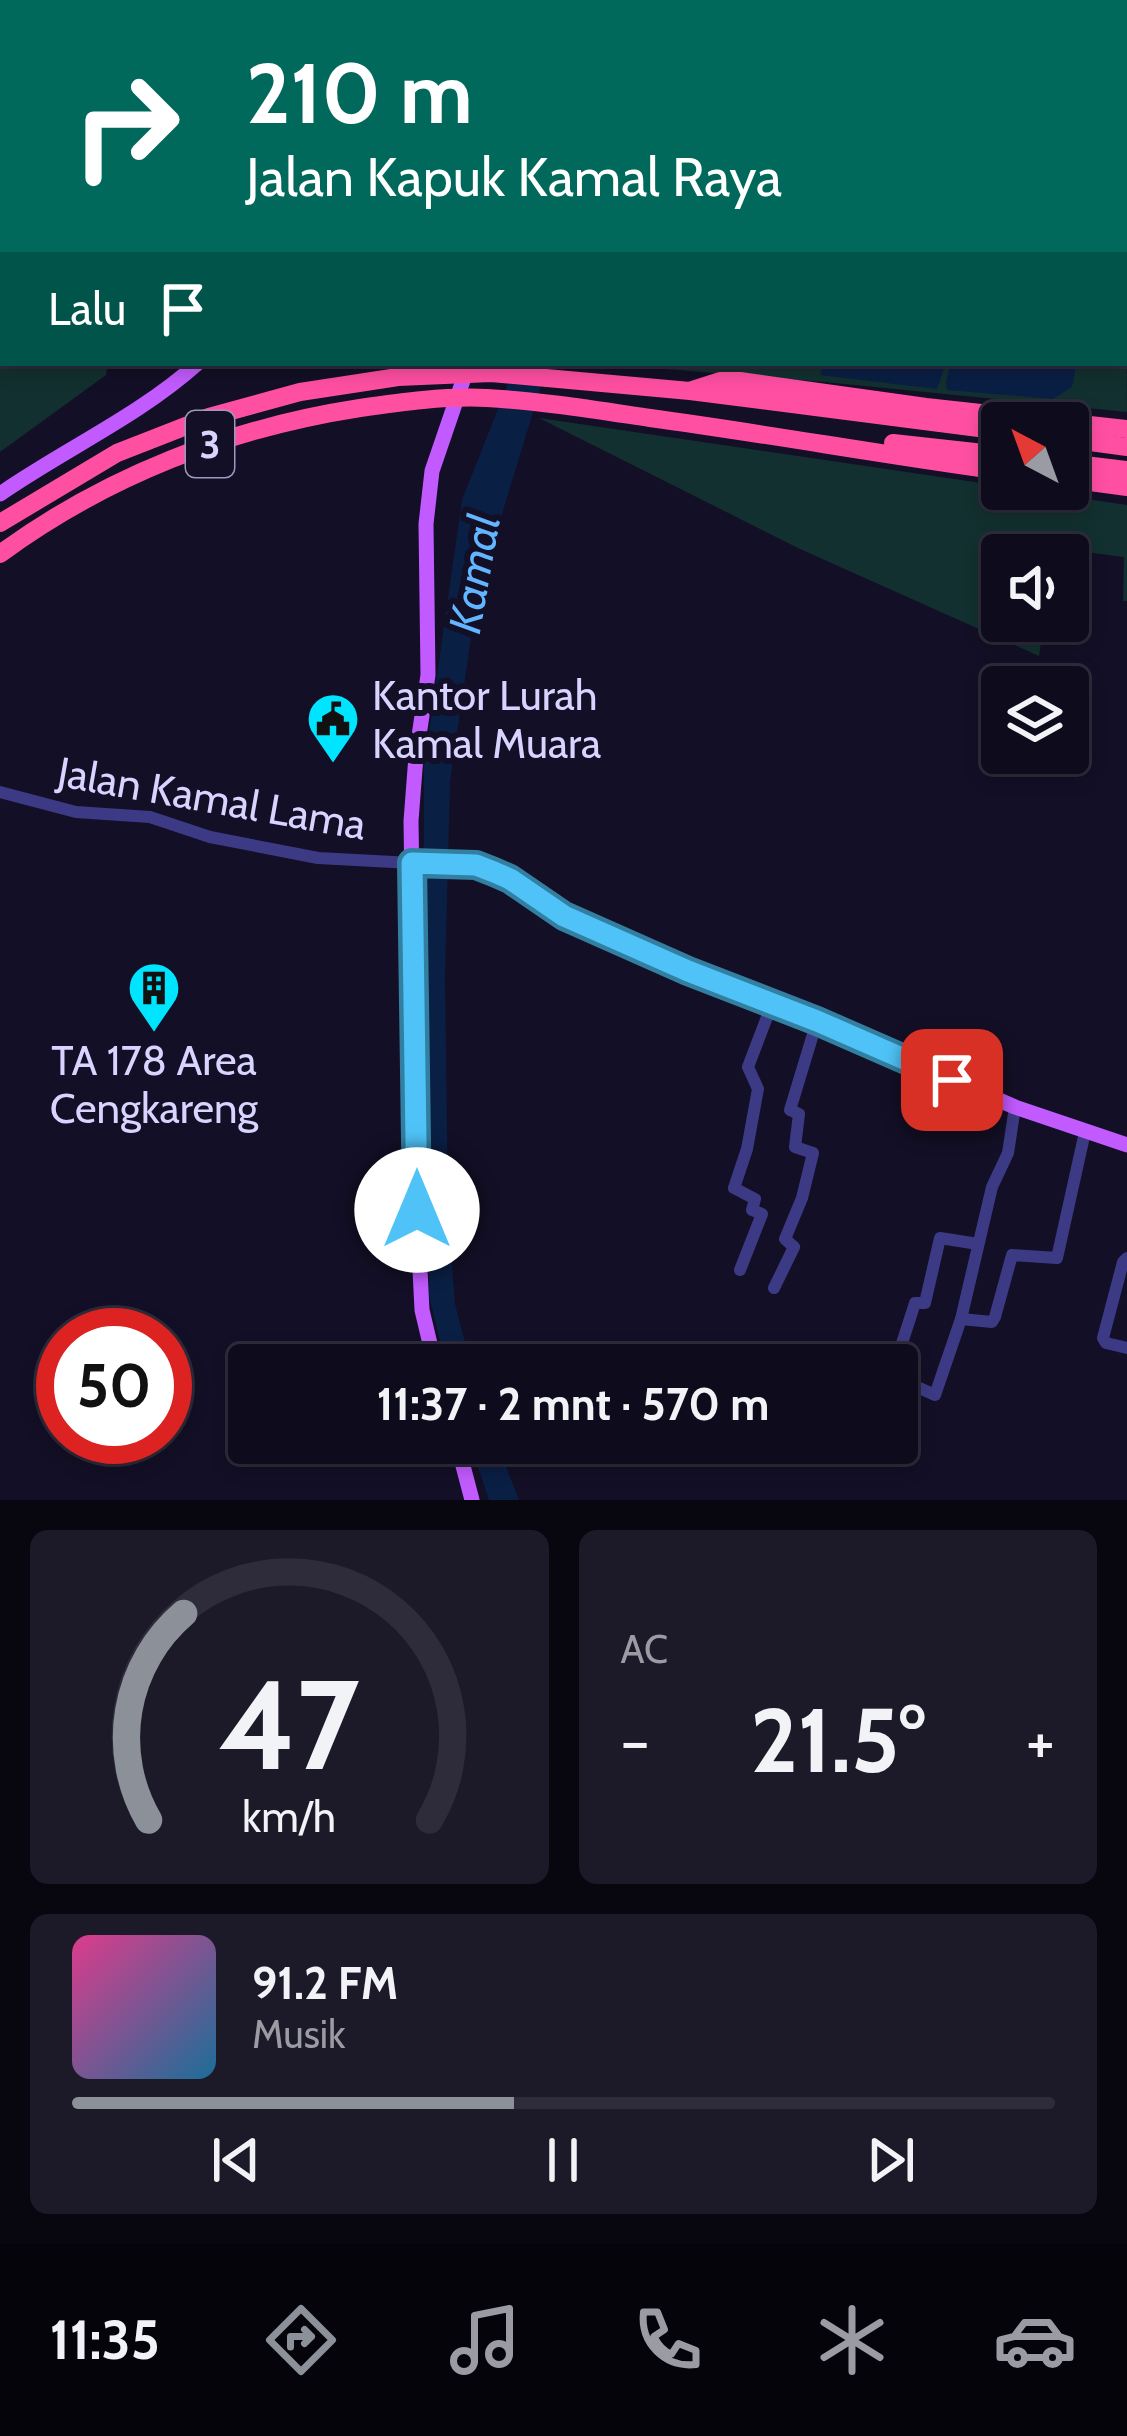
<!DOCTYPE html>
<html lang="id">
<head>
<meta charset="utf-8">
<style>
	:root { --surface:#0e0b1c; --page:#1c1929; --text:#f1f3f6; --muted:#9b9ba3; --line:#2e2b3b; --accent:#8c9099 }
	body { margin:0; font-family:Cabin,sans-serif; background:var(--page); color:var(--text); height:100vh; display:flex; flex-direction:column; font-size:45px; white-space:nowrap }
	* { box-sizing:border-box; margin:0 }
	p { font-size:39px; color:var(--muted) }
	.icon { flex:none; width:66px; height:66px; fill:none; stroke:currentColor; stroke-width:2; stroke-linecap:round; stroke-linejoin:round }
	.map { position:relative; height:1500px; overflow:hidden }
	.sheet { display:flex; flex-direction:column; gap:30px; padding:30px; background:#08060f; flex:1 }
	.sheet>* { flex:none }
	.top-card { position:absolute; left:0px; top:0px; width:1128px; height:366px; box-shadow:0 6px 18px #0003,0 0 0 3px var(--line); background:#00695c; color:#fff; overflow:hidden }
	.needle { width:78px; rotate:319deg }
	.buttons { position:absolute; left:981px; top:402px; display:grid; gap:24px }
	.buttons a { display:grid; place-items:center; width:108px; height:108px; border-radius:12px; background:var(--surface); box-shadow:0 6px 18px #0003,0 0 0 3px var(--line); font-size:60px }
	.speed { position:absolute; left:36px; top:1308px; display:flex; gap:24px; font-size:60px; font-weight:700; text-align:center }
	.speed>* { display:grid; place-content:center; width:156px; height:156px; border-radius:50%; background:var(--surface); box-shadow:0 6px 18px #0003,0 0 0 3px var(--line); line-height:1 }
	.speed .limit { border:18px solid #d22; background:#fff; color:#111 }
	.pin { position:absolute; display:grid; place-items:center; width:102px; height:102px; color:#fff; margin:-51px; border-radius:24px; box-shadow:0 6px 18px #0006 }
	.me { position:absolute; width:132px; margin:-66px; rotate:0deg; stroke-linejoin:round; filter:drop-shadow(0 0 9px #0008) }
	.turn { display:flex; align-items:center; gap:42px; height:252px; padding:0 48px; font-size:54px }
	.turn .icon { width:156px; height:156px; stroke-width:2.5 }
	.turn b { display:block; font-size:84px; line-height:102px }
	.then { display:flex; align-items:center; height:114px; padding:0 48px; background:#0003; gap:24px; font-size:45px }
	.big { font-size:90px; font-weight:800; line-height:1.1 }
	.sheet .card { flex:1; display:flex; flex-direction:column; justify-content:center; gap:18px; min-width:0; padding:0 42px; border-radius:18px; background:var(--page) }
	.sheet .dial { align-items:center; gap:0 }
	.dial svg { height:312px; overflow:visible; fill:none; stroke:var(--line); stroke-width:7; stroke-linecap:round; text-anchor:middle }
	.dial text { fill:var(--text); stroke:none }
	.song { display:flex; align-items:center; gap:36px }
	.cover { width:144px; height:144px; border-radius:18px; background:linear-gradient(135deg,hsl(330 70% 55%),hsl(200 70% 35%)) }
	.played { height:12px; border-radius:6px; background:linear-gradient(90deg,var(--accent) 45%,var(--line) 45%) }
	.keys { display:flex; justify-content:space-around; direction:ltr }
	.heat { display:flex; justify-content:space-between; align-items:center; font-size:66px; direction:ltr }
	.sheet .tiles { flex:1; display:grid; gap:30px; grid-template-columns:1fr 1fr }
	.card:last-child { grid-column:span 2 }
	.trip { position:absolute; left:228px; top:1344px; width:690px; height:120px; border-radius:12px; background:var(--surface); box-shadow:0 6px 18px #0003,0 0 0 3px var(--line); font-weight:800; line-height:120px; text-align:center }
	.dock { display:flex; height:192px; justify-content:space-around; align-items:center; background:#06040b; color:var(--muted) }
	.dock .icon { width:84px; height:84px }
	.dock .current { color:var(--accent) }
	.dock b { font-size:54px; color:var(--text) }
	.map>svg:first-child { display:block }
	.green { fill:#12302f }
	.water { fill:#0a1f44 }
	.lines { fill:none; stroke-linecap:round; stroke-linejoin:round }
	.minor { stroke:#3d3a85; stroke-width:12 }
	.major { stroke:#c25bff; stroke-width:15 }
	.highway { stroke:#ff4fa3; stroke-width:18 }
	.route-casing { stroke:#337fa1; stroke-width:30 }
	.route { stroke:#4fc3f7; stroke-width:21 }
	.labels { text-anchor:middle; stroke-width:12; stroke-linejoin:round; paint-order:stroke }
	.shield { fill:#130f26; stroke:#9e99be; stroke-width:3 }
	.shield-label { font-size:39px; font-weight:bold; fill:#d9d4ff }
	.poi-label { font-size:42px; fill:#d9d4ff; stroke:#130f26; text-anchor:start }
	.street-label { font-size:42px; fill:#d9d4ff; stroke:#130f26 }
	.water-label { font-size:45px; font-style:italic; fill:#62b6ff; stroke:#130f26 }
</style>
</head>
<body>
<div class="map">
<svg width="1127" height="1500" viewBox="0 0 1127 1500">
	<rect width="100%" height="100%" fill="#130f26"/>
	<g class="green">
		<path d="M1125,40L1127,412L824,382L591,363H1125Z"/>
		<path d="M0,283H3V363H108L106,375L0,452Z"/>
		<path d="M539,418L1002,486V489H1020L1127,505V601H1123L1124,557L1054,548L1052,555H1002V621H1044L1039,656L800,549Z"/>
	</g>
	<g class="water">
		<path d="M516,363H548L477,596L450,782L445,975L448,1213L455,1304L471,1365H446L429,1295L426,1210L419,945L424,841V767L462,500Z"/>
		<path d="M824,363H946L937,389L820,375Z"/>
		<path d="M951,363H1072L1076,366L1072,387L1053,399L947,390L946,381Z"/>
		<path d="M470,1443H497L519,1500H489Z"/>
	</g>
	<g class="lines">
		<g class="minor">
			<path d="M0,792L76,812L150,817L210,837L318,858L412,863"/>
			<path d="M1127,1258L1123,1262L1103,1338L1106,1343L1127,1348"/>
			<path d="M740,1270L762,1214L752,1210L755,1199L734,1188L747,1149L758,1089L748,1067L772,1004"/>
			<path d="M774,1288L794,1247L785,1239L802,1198L813,1153L795,1147L799,1114L790,1110L817,1021"/>
			<path d="M961,1319L992,1187L1008,1153L1015,1107"/>
			<path d="M895,1365L915,1303H925L940,1238L978,1244"/>
			<path d="M897,1378L935,1395L961,1319L992,1322L995,1317L1012,1255L1057,1258L1085,1132"/>
		</g>
		<g class="major">
			<path d="M627,0V3"/>
			<path d="M472,3L475,0"/>
			<path d="M645,3L646,0"/>
			<path d="M0,494C65,449 139,416 198,363"/>
			<path d="M412,863L476,865L494,871L510,879L564,916L688,971L817,1021L1015,1107L1127,1145"/>
			<path d="M435,1365L422,1310L417,1210L411,821L416,756L428,675L426,524L432,471L469,363"/>
			<path d="M457,1443L472,1500"/>
		</g>
		<g class="highway">
			<path d="M1016,0L1031,3"/>
			<path d="M1125,20H1127"/>
			<path d="M692,390L720,381H740L926,407L1127,429"/>
			<path d="M1068,439L1127,447"/>
			<path d="M893,443L1002,455"/>
			<path d="M1068,463L1127,470"/>
			<path d="M1068,479L1127,487"/>
			<path d="M0,523L117,453L209,417L300,392L398,377L491,373L690,391L1002,431"/>
			<path d="M0,554C106,476 230,428 360,408C402,402 444,396 487,398C541,401 596,410 650,418C768,434 884,455 1002,471"/>
		</g>
	</g>
	<g class="lines">
		<g class="route-casing">
			<path id="route" d="M417,1210L412,863L476,865L494,872L510,879L564,916L688,971L817,1021L952,1080"/>
		</g>
		<use href="#route" class="route"/>
	</g>
	<defs>
		<g id="civic-pin" transform="scale(2.7)"><path d="M0 17L-7.5 6A9.5 9.5 0 1 1 7.5 6Z" fill="#00e5ff" stroke="#130f26"/><path d="M-.6-6.5H3V-4.5H.6V-3L4-1V1h2V6H-6V1h2V-1L-.6-3ZM-1.2 2.5V6h2.4V2.5Z" fill="#111"/></g>
		<g id="building-pin" transform="scale(2.7)"><path d="M0 17L-7.5 6A9.5 9.5 0 1 1 7.5 6Z" fill="#00e5ff" stroke="#130f26"/><path d="M-4-6H4V6H1V3H-1V6H-4ZM-2.5-4.3h1.7v1.8h-1.7ZM.8-4.3h1.7v1.8H.8ZM-2.5-1h1.7V.8h-1.7ZM.8-1h1.7V.8H.8Z" fill="#111"/></g>
	</defs>
	<g fill-rule="evenodd">
		<use href="#civic-pin" x="333" y="719"/>
		<use href="#building-pin" x="154" y="988"/>
	</g>
	<g class="labels">
		<rect class="shield" x="186" y="411" width="48" height="66" rx="9"/>
		<g class="shield-label">
			<text x="210" y="458">3</text>
		</g>
		<g class="poi-label">
			<text x="372" y="710">Kantor Lurah<tspan x="372" dy="48">Kamal Muara</tspan></text>
			<text x="154" y="1075" text-anchor="middle">TA 178 Area<tspan x="154" dy="48">Cengkareng</tspan></text>
		</g>
		<g class="street-label">
			<text transform="translate(212 798) rotate(10)" y="15">Jalan Kamal Lama</text>
		</g>
		<g class="water-label">
			<text transform="translate(474 574) rotate(-80)" y="16">Kamal</text>
		</g>
	</g>
</svg>
<div class="buttons">
<a><svg class="needle" viewBox="-14 -14 28 28"><path d="M0-13l5 13h-10z" fill="#e53935"/><path d="M0 13l5-13h-10z" fill="#9b9ba3"/></svg></a>
<a><svg class="icon" aria-label="sound" viewBox="0 0 24 24"><path d="M4 9h4l5-4v14l-5-4H4zM17 9q2 3 0 6"/></svg></a>
<a><svg class="icon" aria-label="layers" viewBox="0 0 24 24"><path d="M12 4l9 5-9 5-9-5zM3 14l9 5 9-5"/></svg></a>
</div>
<div class="speed"><div class="limit">50</div></div>
<div class="pin" style="left:952px;top:1080px;background:#d93025"><svg class="icon" aria-label="arrive" viewBox="0 0 24 24"><path d="M6 21V4h12l-3 4 3 4H6"/></svg></div>
<svg class="me" style="left:417px;top:1210px" viewBox="-20 -20 40 40"><circle r="19" fill="#fff"/><path d="M0-13L10 11 0 6-10 11z" fill="#4fc3f7"/></svg>
<div class="trip">11:37 · 2 mnt · 570 m</div>
<div class="top-card">
<div class="turn"><svg class="icon" aria-label="right" viewBox="0 0 24 24"><path d="M7 20v-9h11M14 6l5 5-5 5"/></svg><div><b>210 m</b>Jalan Kapuk Kamal Raya</div></div>
<div class="then">Lalu<svg class="icon" aria-label="arrive" viewBox="0 0 24 24"><path d="M6 21V4h12l-3 4 3 4H6"/></svg></div>
</div>
</div>
<section class="sheet">
<div class="tiles">
<div class="card dial"><svg viewBox="0 0 100 80">
<path d="M14 69A42 42 0 1 1 86 69"/>
<path d="M14 69A42 42 0 0 1 23 16" stroke="#8c9099"/>
<text x="50" y="56" font-size="32" font-weight="700">47</text>
<text x="50" y="72" font-size="11">km/h</text>
</svg></div>
<div class="card"><p>AC</p>
<div class="heat"><a>−</a><b class="big">21.5°</b><a>+</a></div>
</div>
<div class="card">
<div class="song"><i class="cover"></i><div><b>91.2 FM</b><p>Musik</p></div></div>
<div class="played"></div>
<div class="keys"><svg class="icon" aria-label="previous" viewBox="0 0 24 24"><path d="M18 5L8 12l10 7zM5 5v14"/></svg><svg class="icon" aria-label="pause" viewBox="0 0 24 24"><path d="M8 5v14M16 5v14"/></svg><svg class="icon" aria-label="next" viewBox="0 0 24 24"><path d="M6 5l10 7-10 7zM19 5v14"/></svg></div>
</div>
</div>
</section>
<nav class="dock">
<b>11:35</b>
<svg class="icon current" aria-label="directions" viewBox="0 0 24 24"><path d="M12 3l9 9-9 9-9-9zM9 14v-3h6M13 9l2 2-2 2"/></svg>
<svg class="icon" aria-label="music" viewBox="0 0 24 24"><path d="M9 18V5l10-2v13"/><circle cx="6" cy="18" r="3"/><circle cx="16" cy="16" r="3"/></svg>
<svg class="icon" aria-label="phone" viewBox="0 0 24 24"><path d="M5 4h4l2 5-3 2q2 4 5 5l2-3 5 2v4C11 20 4 13 5 4z"/></svg>
<svg class="icon" aria-label="climate" viewBox="0 0 24 24"><path d="M12 3v18M4 7l16 10M4 17L20 7"/></svg>
<svg class="icon" aria-label="car" viewBox="0 0 24 24"><path d="M5 17H2v-5l4-1 3-4h7l3 4 3 1v5h-3M9 17h6M6 11h13"/><circle cx="7" cy="17" r="2"/><circle cx="17" cy="17" r="2"/></svg>
</nav>
</body>
</html>
